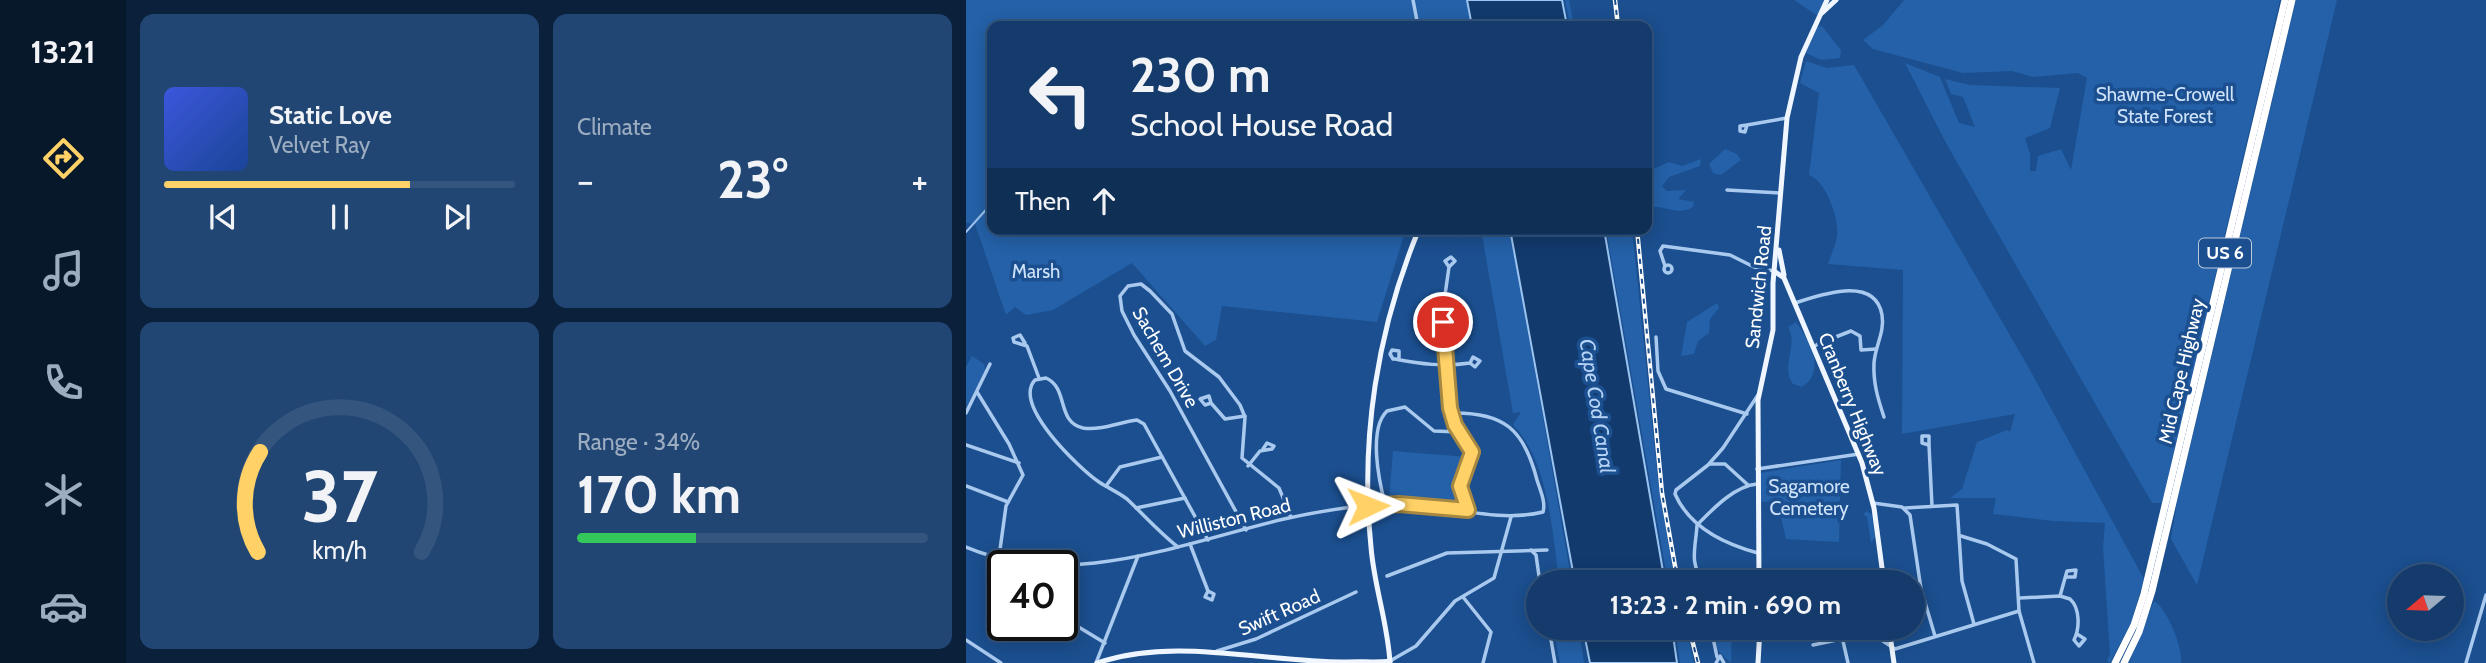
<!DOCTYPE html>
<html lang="en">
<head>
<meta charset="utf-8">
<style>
	:root { --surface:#143b6b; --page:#214673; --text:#f1f3f6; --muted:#9dadc1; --line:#33557e; --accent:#ffd166 }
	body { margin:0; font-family:Cabin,sans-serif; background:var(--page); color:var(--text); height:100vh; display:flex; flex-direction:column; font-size:26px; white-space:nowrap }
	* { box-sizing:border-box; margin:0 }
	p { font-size:23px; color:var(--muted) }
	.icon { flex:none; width:38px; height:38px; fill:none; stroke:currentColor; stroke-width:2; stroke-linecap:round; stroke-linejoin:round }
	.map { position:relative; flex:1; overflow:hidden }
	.drawer { display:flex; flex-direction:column; gap:14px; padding:14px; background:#0b203b; width:840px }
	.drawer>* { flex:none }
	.hud { position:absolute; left:21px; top:21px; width:665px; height:214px; border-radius:14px; box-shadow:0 4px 18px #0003,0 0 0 2px var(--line); background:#143b6b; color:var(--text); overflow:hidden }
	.needle { width:46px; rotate:251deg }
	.buttons { position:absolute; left:1421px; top:564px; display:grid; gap:14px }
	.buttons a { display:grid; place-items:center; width:77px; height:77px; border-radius:50%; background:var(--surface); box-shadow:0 4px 18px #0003,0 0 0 2px var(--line); font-size:35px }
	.speed { position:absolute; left:21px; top:550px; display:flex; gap:14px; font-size:35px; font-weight:700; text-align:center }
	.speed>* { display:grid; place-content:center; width:91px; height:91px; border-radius:50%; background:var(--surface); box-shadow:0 4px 18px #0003,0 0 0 2px var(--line); line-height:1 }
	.speed .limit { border:4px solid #111; border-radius:10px; background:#fff; color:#111 }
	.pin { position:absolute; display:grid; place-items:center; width:60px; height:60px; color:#fff; margin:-30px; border:4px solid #fff; border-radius:50%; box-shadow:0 2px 7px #0007 }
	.me { position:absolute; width:77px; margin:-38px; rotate:88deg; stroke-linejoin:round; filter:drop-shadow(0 0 5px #0008) }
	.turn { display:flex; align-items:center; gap:24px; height:147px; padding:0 28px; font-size:32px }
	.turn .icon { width:91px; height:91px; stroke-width:2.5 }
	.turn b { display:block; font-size:49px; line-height:60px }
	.then { display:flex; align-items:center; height:66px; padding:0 28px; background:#0003; gap:14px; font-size:26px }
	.big { font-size:52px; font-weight:800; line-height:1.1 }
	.drawer .widget { flex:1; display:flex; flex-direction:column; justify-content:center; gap:10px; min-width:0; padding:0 24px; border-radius:14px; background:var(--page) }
	.drawer .dial { align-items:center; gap:0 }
	.dial svg { height:182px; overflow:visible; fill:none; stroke:var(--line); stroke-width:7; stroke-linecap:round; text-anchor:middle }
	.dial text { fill:var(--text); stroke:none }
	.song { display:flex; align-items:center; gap:21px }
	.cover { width:84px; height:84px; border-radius:10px; background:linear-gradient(135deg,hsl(230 70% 55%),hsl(220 70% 35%)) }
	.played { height:7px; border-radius:4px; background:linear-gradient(90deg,var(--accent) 70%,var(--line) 70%) }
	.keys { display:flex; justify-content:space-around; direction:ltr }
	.heat { display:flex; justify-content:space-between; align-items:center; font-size:38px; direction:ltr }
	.charge { height:10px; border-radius:5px; background:linear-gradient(90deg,#34c759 34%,var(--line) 0) }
	.drawer .tiles { flex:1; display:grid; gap:14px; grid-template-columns:repeat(2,1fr) }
	.trip { position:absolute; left:560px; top:570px; width:399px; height:70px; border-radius:35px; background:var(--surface); box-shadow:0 4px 18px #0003,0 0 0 2px var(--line); font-weight:800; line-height:70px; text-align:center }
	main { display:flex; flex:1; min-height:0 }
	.tabs { display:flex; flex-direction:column; width:126px; justify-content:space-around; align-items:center; background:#08182b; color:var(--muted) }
	.tabs .icon { width:49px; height:49px }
	.tabs .on { color:var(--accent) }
	.tabs b { font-size:32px; color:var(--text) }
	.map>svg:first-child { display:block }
	.green { fill:#2461a8 }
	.water { fill:#123a6d; stroke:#9cc4f0; stroke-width:2 }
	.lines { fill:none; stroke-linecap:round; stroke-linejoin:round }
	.stream { stroke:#9cc4f0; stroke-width:2 }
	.minor { stroke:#a9c9ee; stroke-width:3.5 }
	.major { stroke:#f0f6ff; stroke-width:5 }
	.highway { stroke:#fff; stroke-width:7 }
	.rail-casing { stroke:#fff; stroke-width:4.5 }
	.rail { stroke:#1b4f8f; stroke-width:2; stroke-dasharray:5; stroke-linecap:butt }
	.route-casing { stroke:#a68842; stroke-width:18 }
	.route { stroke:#ffd166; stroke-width:12 }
	.labels { text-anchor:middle; stroke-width:7; stroke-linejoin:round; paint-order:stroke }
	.shield { fill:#1b4f8f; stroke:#bbcadd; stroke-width:2 }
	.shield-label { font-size:18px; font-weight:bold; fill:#fff }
	.park-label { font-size:19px; fill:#cfe3fa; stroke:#1b4f8f }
	.street-label { font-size:19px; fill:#fff; stroke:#1b4f8f }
	.water-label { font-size:21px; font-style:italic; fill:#b5d3f5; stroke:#1b4f8f }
</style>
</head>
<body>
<main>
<nav class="tabs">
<b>13:21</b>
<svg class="icon on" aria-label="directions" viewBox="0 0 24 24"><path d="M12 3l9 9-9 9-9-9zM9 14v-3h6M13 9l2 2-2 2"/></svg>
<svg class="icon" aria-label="music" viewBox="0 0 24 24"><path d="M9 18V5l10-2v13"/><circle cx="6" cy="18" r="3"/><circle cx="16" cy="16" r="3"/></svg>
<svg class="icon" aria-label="phone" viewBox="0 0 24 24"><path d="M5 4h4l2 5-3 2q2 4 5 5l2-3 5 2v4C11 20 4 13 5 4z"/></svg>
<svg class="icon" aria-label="climate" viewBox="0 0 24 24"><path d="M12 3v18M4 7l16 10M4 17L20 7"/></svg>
<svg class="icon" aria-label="car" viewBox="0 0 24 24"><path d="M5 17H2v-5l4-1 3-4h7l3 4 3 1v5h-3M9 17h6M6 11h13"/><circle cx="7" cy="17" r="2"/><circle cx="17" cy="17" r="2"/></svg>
</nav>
<section class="drawer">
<div class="tiles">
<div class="widget">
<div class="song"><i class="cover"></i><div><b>Static Love</b><p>Velvet Ray</p></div></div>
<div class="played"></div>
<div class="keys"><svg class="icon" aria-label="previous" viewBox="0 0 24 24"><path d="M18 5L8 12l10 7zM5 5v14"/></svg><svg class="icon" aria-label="pause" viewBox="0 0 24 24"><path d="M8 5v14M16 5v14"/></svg><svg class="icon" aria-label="next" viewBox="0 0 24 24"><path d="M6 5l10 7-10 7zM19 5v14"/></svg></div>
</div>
<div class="widget"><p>Climate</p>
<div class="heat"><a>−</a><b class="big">23°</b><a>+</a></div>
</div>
<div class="widget dial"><svg viewBox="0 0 100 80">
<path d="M14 69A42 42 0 1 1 86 69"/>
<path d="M14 69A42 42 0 0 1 15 25" stroke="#ffd166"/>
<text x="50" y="56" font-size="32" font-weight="700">37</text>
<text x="50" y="72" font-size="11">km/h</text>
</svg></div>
<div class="widget"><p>Range · 34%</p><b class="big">170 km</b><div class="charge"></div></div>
</div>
</section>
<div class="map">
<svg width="1520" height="663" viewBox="0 0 1520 663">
	<rect width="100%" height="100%" fill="#1b4f8f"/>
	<g class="green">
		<path d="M0,0H501L506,26H26V229H440L411,322L256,306L250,340L239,346L166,263L87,310L60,315L49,307L40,315L9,224L0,223Z"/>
		<path d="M599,0H603L608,25L646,20L647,26H604Z"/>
		<path d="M828,0H858L852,16Z"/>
		<path d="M938,0H1314L1196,503H1186L980,143L939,63L974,77L993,123L1009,127L997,97L985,94L979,79L1004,85L1094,88L1084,128L1059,138L1064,154V171H1070L1072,156L1095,149L1105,170L1121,78L1112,73L1067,77L1046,71L997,73L907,49L897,40L917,25Z"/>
		<path d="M1330,0H1371L1231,585L1205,539L1211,502Z"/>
		<path d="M856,26L875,50L874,58L855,60L840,53L851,27Z"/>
		<path d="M840,61L861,68L888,65L1064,370L1178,579L1165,623L1144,663L1141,660L1144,655L1137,547L1139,523L1087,521L1027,514L1030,498H984L996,489L1011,442L1041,430L1044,432L1049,414L936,434L937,270L862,264C865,255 869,246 871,237C874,220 860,181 843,175L853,93L834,83Z"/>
		<path d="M759,149L771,154L775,160L755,175L747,173L743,164Z"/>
		<path d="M735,159L734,166L703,177L696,186L701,191L720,190L712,199L728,202L727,207C711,217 697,203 682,208L681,172L703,162L716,166Z"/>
		<path d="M464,229H498L496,239L493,235L461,234Z"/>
		<path d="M515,229H544L606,583H579L593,579C586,533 583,461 547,425L555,412L547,413Z"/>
		<path d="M640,229H666L692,480L709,583H702Z"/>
		<path d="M751,303L753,308L744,319L743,333L732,341L728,354L715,356L721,322Z"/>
		<path d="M830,322C845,342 860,372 836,387L827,384C814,366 833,345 822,327Z"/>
		<path d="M6,356L18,364L19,370L0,408V367Z"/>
		<path d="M427,451L502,457L488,489L493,506L423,499Z"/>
		<path d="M875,460L873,542L820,539L811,501L794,502V473Z"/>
		<path d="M901,511L906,515L909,537L905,543L901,517L897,514Z"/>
		<path d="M1188,601C1201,608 1217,648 1215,663H1163Z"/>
		<path d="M587,628H613L618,663H594Z"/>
		<path d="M709,628H720L728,663H714Z"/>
		<path d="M749,628H766L765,663L751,650Z"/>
	</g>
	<g class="water">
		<path d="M501,0H596L601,26H506Z"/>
		<path d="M544,229H638L699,583H609Z"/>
		<path d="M617,628H706L711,663H624Z"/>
	</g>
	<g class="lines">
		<path class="stream" d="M0,232L26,203"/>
		<g class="minor">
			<path d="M447,0L452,26"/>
			<path d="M781,125L774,126V131L779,132L781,125L821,118"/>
			<path d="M761,190L814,193"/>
			<circle cx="702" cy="269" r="4"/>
			<path d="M699,266L694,251L697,246L764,255L788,267L808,271"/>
			<path d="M483,267L479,261L485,257L489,261L483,267L478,302V367L487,421L506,452L494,487L502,510"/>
			<path d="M829,303C852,296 909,274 916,315C919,332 909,346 908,363C907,383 912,399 918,417"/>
			<path d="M690,337L692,371L700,389L781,414"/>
			<path d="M59,343L54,335L47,338L48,342L61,346L73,378"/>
			<path d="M848,347L860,337L867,338L885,331L894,336L895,350L910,349"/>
			<path d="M433,360V351L426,350L424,354L427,359H429C455,364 477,367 504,363L507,357L514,361L509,367L504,363"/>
			<path d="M11,392L43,444L57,475L40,506L33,557"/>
			<path d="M792,395L757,448L742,465L710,490L709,494C724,528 758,544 792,553"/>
			<path d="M245,403L239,405L234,399L243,396L245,403L259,419L279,416"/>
			<path d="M0,413L24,364"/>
			<path d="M0,445L53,463"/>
			<path d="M963,445V436H956V443L963,445L966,506"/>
			<path d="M744,464H759L782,485"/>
			<path d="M282,466L294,451L306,449L308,446L301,443L297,449"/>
			<path d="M791,469L893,454"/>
			<path d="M0,486L42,502"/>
			<path d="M140,486L154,467L196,457"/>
			<path d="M907,503L936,507L944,515L955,589L969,636"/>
			<path d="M419,504C413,481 402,429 421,411L439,407L468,431L494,432"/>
			<path d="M170,508L219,498"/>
			<path d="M939,508L991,505L996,581L1008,624"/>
			<path d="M280,530L204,391L168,335L156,311L154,296L162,286L175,284L184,291L206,314L219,351L253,377L274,405L279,417L276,458L313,488L325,517"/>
			<path d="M224,544L242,591L239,597L246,600L248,594L242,591"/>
			<path d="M0,547C104,591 216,543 318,519C349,512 382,507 413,504C468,499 524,525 577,512C580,502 574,490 571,480C558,429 538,412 485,413"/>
			<path d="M212,547C194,533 178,515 161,499C152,492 142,488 133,482C113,468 46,405 69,380L80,378C103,388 90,422 117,428C134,431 154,422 171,420L178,424L242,540"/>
			<path d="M565,550L570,555L574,583"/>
			<path d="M862,574L864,583"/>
			<path d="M421,576L481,553L581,550"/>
			<path d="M739,583C722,564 730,547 731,525C746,510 768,486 791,484"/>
			<path d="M1094,596L1101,571L1110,570L1109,577H1101"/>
			<path d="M497,597L525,632L517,663"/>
			<path d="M1054,598L1094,596L1104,599C1114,608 1114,628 1108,640L1113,646L1119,639L1111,634"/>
			<path d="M1053,611L1068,663"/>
			<path d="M96,617L139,643"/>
			<path d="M583,628L589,663"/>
			<path d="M745,628L751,657"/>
			<path d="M874,628L882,663"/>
			<path d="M0,640L35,663"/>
			<path d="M847,645L899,634L911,637L929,649L1053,611L1050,559L1021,544L995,536"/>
			<path d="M251,651L290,639L390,592"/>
			<path d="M424,661L450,646L489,601L528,578L545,517"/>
			<path d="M130,663L172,556"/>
			<path d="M750,663L754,656L758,663"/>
			<path d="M1500,663L1520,595"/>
		</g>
		<g class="major">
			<path d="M856,13L870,0"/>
			<path d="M813,250L818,275"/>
			<path d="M808,271L818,278L896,463L908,508L918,583"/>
			<path d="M793,583L792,400L807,330V283L821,118L835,57L861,0"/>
			<path d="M923,628L928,663"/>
			<path d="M131,663C211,636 299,663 381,662C395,661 410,663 424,661"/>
			<path d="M424,663C422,624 408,586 405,547C394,439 411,330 453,229"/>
			<path d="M792,663L794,628"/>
		</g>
		<g class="highway">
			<path d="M1149,663L1168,625L1178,594L1319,0"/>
			<path d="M1158,663L1173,632L1186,591L1326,0"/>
		</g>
		<g class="rail-casing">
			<g id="rail">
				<path d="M649,0L652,26"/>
				<path d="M671,229L696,493L712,583"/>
				<path d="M723,628L732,663"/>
			</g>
		</g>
		<use href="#rail" class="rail"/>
	</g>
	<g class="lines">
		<g class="route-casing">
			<path id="route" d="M402,506L433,504L502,510L494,486L506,452L489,425L484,408L477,322"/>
		</g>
		<use href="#route" class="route"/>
	</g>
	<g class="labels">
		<rect class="shield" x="1233" y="238.5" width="52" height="29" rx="5"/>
		<g class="shield-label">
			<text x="1259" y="259">US 6</text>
		</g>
		<g class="park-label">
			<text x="1199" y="101">Shawme-Crowell<tspan x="1199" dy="22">State Forest</tspan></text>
			<text x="70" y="278">Marsh</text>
			<text x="843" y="493">Sagamore<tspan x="843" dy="22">Cemetery</tspan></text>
		</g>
		<g class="street-label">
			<text transform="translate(792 287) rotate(-84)" y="7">Sandwich Road</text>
			<text transform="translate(200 357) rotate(60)" y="7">Sachem Drive</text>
			<text transform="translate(1215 371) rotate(-77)" y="7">Mid Cape Highway</text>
			<text transform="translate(887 404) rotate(68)" y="7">Cranberry Highway</text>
			<text transform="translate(268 518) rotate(-14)" y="7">Williston Road</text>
			<text transform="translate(313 612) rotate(-24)" y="7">Swift Road</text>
		</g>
		<g class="water-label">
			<text transform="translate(631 406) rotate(81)" y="7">Cape Cod Canal</text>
		</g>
	</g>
</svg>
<div class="buttons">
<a><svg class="needle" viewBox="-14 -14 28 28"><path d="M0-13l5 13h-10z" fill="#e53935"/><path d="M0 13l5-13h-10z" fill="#9dadc1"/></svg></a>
</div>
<div class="speed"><div class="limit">40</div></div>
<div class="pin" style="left:477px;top:322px;background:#d93025"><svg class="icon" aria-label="arrive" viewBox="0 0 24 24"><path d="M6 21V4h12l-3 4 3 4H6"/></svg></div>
<svg class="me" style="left:402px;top:506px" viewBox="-20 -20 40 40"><path d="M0-17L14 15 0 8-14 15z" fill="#ffd166" stroke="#fff" stroke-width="4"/></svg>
<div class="trip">13:23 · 2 min · 690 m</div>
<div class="hud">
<div class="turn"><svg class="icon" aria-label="left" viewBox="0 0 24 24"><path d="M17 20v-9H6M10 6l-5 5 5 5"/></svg><div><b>230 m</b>School House Road</div></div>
<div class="then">Then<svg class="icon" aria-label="ahead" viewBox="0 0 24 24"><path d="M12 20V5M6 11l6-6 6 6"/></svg></div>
</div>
</div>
</main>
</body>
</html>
